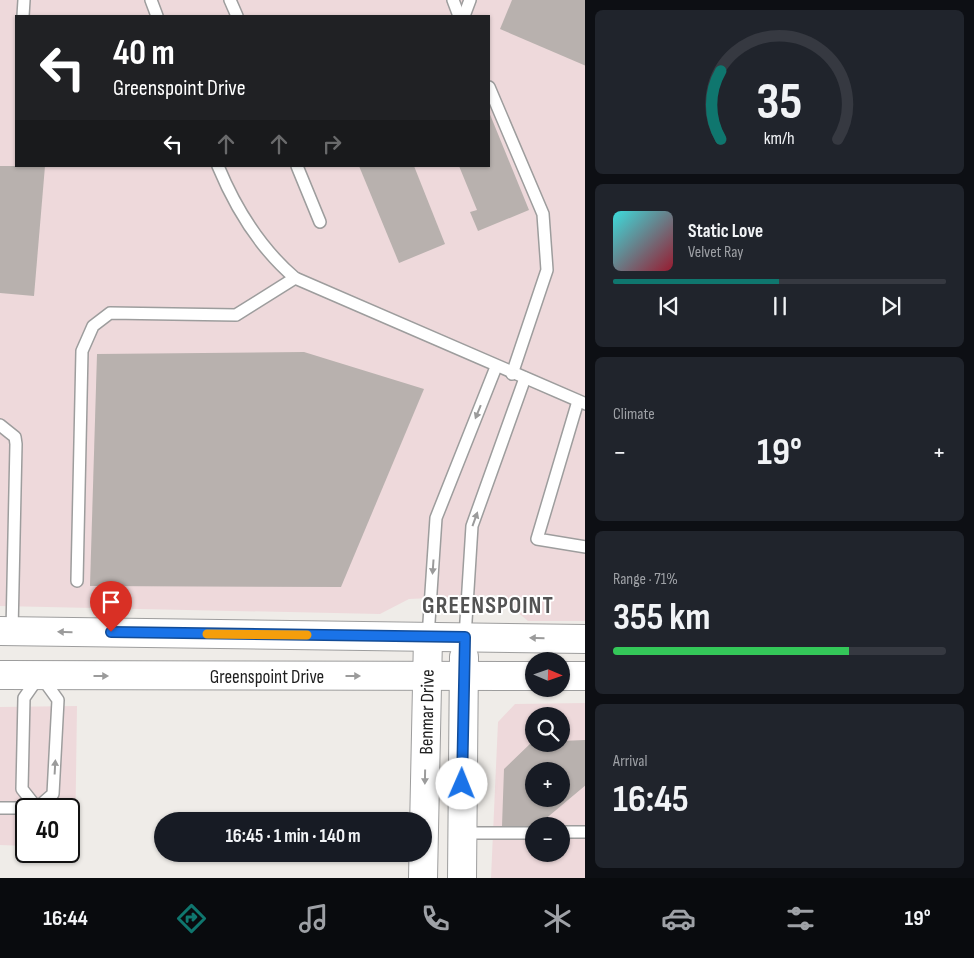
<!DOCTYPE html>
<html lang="en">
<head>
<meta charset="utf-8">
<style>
	:root { --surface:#171b24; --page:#20242c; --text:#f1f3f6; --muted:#9ea1a6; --line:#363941; --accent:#0f766e }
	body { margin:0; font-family:"Sofia Sans Condensed",sans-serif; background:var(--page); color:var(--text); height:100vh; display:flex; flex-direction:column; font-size:19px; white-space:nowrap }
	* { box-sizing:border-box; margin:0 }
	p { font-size:16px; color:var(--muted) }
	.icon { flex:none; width:28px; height:28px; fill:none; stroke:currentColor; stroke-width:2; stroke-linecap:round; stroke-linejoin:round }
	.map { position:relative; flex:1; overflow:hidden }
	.sheet { display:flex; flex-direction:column; gap:10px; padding:10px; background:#0d0f14; width:389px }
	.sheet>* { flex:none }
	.top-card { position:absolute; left:15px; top:15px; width:475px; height:152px; border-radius:0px; box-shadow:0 1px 4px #0004; background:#202124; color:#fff; overflow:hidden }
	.needle { width:32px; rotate:92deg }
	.tools { position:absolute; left:525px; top:652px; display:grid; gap:10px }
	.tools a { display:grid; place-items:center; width:45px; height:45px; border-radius:50%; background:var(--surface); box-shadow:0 1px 4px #0004; font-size:25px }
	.speed { position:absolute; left:15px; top:798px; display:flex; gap:10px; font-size:25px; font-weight:700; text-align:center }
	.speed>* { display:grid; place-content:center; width:65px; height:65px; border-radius:50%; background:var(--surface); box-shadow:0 1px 4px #0004; line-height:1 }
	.speed .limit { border:2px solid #111; border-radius:8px; background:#fff; color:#111 }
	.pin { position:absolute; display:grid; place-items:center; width:42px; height:42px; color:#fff; margin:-51px -21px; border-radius:50% 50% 50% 0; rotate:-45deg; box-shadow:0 0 5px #0007 }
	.pin .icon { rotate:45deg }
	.me { position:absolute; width:55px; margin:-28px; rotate:1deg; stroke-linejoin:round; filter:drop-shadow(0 0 4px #0008) }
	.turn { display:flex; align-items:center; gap:18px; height:105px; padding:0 15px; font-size:22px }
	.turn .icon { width:65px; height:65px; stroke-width:2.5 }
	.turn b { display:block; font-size:35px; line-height:42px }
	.lanes { display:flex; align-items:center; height:48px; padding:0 15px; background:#0003; justify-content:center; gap:25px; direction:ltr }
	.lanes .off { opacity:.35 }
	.big { font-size:38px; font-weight:700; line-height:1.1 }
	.sheet .tile { flex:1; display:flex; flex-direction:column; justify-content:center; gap:8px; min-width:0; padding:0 18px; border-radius:8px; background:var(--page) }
	.sheet .dial { align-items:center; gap:0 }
	.dial svg { height:130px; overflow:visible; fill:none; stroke:var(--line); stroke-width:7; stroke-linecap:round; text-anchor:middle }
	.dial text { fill:var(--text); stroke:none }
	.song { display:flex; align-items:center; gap:15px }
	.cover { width:60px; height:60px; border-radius:8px; background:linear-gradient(135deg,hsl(180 70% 55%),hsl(350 70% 35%)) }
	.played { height:5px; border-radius:2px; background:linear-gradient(90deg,var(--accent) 50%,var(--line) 50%) }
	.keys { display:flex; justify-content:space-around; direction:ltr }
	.heat { display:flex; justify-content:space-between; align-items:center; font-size:28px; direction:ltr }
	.charge { height:8px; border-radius:4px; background:linear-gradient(90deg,#34c759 71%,var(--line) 0) }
	.trip { position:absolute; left:154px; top:812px; width:278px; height:50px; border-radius:25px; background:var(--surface); box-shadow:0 1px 4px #0004; font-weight:700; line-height:50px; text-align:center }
	.dock { display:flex; height:80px; justify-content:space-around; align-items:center; background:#090b0e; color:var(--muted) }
	.dock .icon { width:35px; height:35px }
	.dock .current { color:var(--accent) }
	.dock b { font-size:22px; color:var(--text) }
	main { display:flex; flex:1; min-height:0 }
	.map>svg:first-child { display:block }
	.commercial { fill:#eed9db; fill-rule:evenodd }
	.building { fill:#b8b1ae; fill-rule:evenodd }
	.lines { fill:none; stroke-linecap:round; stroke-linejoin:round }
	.service-casing { stroke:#9d9d9d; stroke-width:14 }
	.tertiary-casing { stroke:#9d9d9d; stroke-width:30 }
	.service { stroke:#fff; stroke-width:11 }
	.tertiary { stroke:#fff; stroke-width:28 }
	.oneway { fill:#9b9b9b }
	.route-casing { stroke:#114b97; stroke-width:12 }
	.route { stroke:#1a73e8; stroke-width:9 }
	.slow { stroke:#f59e0b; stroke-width:9 }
	.labels { text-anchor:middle; stroke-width:4; stroke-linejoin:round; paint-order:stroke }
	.street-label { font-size:19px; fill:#202020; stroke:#fff }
	.district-label { font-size:24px; font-weight:bold; letter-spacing:1px; fill:#535353; stroke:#fff }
</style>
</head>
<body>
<main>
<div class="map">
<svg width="586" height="878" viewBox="0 0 586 878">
	<rect width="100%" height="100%" fill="#efece8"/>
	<g class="commercial">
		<path d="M0,0H585V621H528L497,595L409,599L380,614L0,606ZM16,16H489V166H16Z"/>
		<path d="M585,703V878H491L498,722L515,704ZM534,716H561V744H534ZM534,771H561V799H534ZM534,826H561V854H534Z"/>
		<path d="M77,706L75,847H69V809H26V846L0,845V707Z"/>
	</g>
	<g class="building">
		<path d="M512,0H586V66L500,29Z"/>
		<path d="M489,112L529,210L478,231L470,212L477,210L459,166H489Z"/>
		<path d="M0,166H45L34,296L0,293Z"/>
		<path d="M359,166H414L445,244L399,263Z"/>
		<path d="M304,352L424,389L341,587L90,586L97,354Z"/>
		<path d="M586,740V785L537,826H502L504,769L533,741L534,744H561V741ZM534,771H561V799H534Z"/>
	</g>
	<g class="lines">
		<g class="service-casing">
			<g id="service">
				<path d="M151,0L157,16"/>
				<path d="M230,0L237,16"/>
				<path d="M453,0L459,16"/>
				<path d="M23,16L24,0"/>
				<path d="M464,16L470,0"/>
				<path d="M489,87L543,214L547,270L512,374"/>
				<path d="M218,166C235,207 261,249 295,278L586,404"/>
				<path d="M297,166L320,222"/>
				<path d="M578,401L537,539L586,547"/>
				<path d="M0,425L15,437L16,444L12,631"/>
				<path d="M77,581L82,351L93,326L110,313L236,315L295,278"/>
				<path d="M428,637L436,518L496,367"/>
				<path d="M465,637L472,526L525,378"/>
				<path d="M0,808H37L53,794L58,700L40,675L24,698L22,789L37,808"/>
				<path d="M561,832H586"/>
				<path d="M462,833H534"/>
			</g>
		</g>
		<g class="tertiary-casing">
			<g id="tertiary">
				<path d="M0,631L586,639"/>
				<path d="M0,675L534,676"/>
				<path d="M561,676H586"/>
				<path d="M423,878L428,637"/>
				<path d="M462,878L464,657"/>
			</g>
		</g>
		<use href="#service" class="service"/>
		<use href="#tertiary" class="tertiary"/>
	</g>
	<defs><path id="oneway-solid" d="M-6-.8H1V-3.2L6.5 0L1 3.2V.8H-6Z" transform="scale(1.25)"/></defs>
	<g class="oneway">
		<use href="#oneway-solid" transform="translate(478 412) rotate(112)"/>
		<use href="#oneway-solid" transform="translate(475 519) rotate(-70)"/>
		<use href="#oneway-solid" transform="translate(433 567) rotate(94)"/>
		<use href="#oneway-solid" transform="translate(65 632) rotate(-179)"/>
		<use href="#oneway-solid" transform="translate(537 638) rotate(-179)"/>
		<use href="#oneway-solid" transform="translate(101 676)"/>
		<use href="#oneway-solid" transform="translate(353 676)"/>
		<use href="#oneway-solid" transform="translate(55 767) rotate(-87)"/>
		<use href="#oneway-solid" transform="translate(425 777) rotate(91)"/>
	</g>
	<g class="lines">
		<g class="route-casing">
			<path id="route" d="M111,632L465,637L462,784"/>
		</g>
		<use href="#route" class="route"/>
		<path class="slow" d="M207,634L307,635"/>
	</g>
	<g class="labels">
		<g class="street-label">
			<text x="267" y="683">Greenspoint Drive</text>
			<text transform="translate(426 712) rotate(-89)" y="7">Benmar Drive</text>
		</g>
		<g class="district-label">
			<text x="488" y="613">GREENSPOINT</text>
		</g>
	</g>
</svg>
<div class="tools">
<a><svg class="needle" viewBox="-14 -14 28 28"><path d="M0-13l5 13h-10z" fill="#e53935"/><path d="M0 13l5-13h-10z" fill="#9ea1a6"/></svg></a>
<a><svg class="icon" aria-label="search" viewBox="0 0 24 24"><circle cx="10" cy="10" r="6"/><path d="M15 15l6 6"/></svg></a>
<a>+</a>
<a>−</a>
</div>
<div class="speed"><div class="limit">40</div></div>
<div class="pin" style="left:111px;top:632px;background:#d93025"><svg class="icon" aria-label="arrive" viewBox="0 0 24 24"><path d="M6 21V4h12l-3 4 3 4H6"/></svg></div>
<svg class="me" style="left:462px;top:784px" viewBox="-20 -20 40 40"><circle r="19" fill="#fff"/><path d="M0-13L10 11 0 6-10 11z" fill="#1a73e8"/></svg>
<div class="trip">16:45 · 1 min · 140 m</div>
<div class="top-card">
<div class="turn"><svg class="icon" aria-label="left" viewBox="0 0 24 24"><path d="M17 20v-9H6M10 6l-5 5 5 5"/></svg><div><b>40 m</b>Greenspoint Drive</div></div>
<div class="lanes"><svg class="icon" aria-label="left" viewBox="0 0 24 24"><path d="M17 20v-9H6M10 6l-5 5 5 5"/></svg><svg class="icon off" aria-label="ahead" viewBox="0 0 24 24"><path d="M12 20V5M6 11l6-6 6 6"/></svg><svg class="icon off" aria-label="ahead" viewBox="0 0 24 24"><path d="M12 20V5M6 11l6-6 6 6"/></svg><svg class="icon off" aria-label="right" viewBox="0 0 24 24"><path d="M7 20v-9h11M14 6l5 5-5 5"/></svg></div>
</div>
</div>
<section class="sheet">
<div class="tile dial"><svg viewBox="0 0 100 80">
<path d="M14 69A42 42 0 1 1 86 69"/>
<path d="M14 69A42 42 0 0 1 14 27" stroke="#0f766e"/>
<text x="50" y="56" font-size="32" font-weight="700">35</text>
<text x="50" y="72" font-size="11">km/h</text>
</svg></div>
<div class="tile">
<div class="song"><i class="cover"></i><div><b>Static Love</b><p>Velvet Ray</p></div></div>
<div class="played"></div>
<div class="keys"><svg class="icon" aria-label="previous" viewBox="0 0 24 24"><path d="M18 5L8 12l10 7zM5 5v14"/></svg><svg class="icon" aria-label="pause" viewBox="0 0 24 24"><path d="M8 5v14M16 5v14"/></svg><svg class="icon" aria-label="next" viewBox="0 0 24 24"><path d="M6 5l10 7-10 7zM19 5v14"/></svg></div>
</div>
<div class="tile"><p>Climate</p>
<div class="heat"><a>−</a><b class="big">19°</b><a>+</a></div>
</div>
<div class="tile"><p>Range · 71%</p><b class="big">355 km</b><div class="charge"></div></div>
<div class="tile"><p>Arrival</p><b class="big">16:45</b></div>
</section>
</main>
<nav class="dock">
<b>16:44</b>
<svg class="icon current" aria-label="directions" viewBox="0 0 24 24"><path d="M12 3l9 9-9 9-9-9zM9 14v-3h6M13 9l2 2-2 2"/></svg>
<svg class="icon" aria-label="music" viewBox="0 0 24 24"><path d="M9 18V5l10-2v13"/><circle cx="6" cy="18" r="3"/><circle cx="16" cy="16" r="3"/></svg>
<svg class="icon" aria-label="phone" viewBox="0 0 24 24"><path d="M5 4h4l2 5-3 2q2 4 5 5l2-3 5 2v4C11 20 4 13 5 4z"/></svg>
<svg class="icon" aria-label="climate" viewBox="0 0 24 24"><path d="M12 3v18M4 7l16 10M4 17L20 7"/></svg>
<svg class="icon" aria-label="car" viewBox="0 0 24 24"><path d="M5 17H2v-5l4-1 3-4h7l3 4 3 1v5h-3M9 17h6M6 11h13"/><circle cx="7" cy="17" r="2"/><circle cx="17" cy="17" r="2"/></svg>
<svg class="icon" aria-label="filters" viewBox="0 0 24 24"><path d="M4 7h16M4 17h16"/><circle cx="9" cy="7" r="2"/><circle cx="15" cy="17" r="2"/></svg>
<b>19°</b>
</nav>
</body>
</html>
